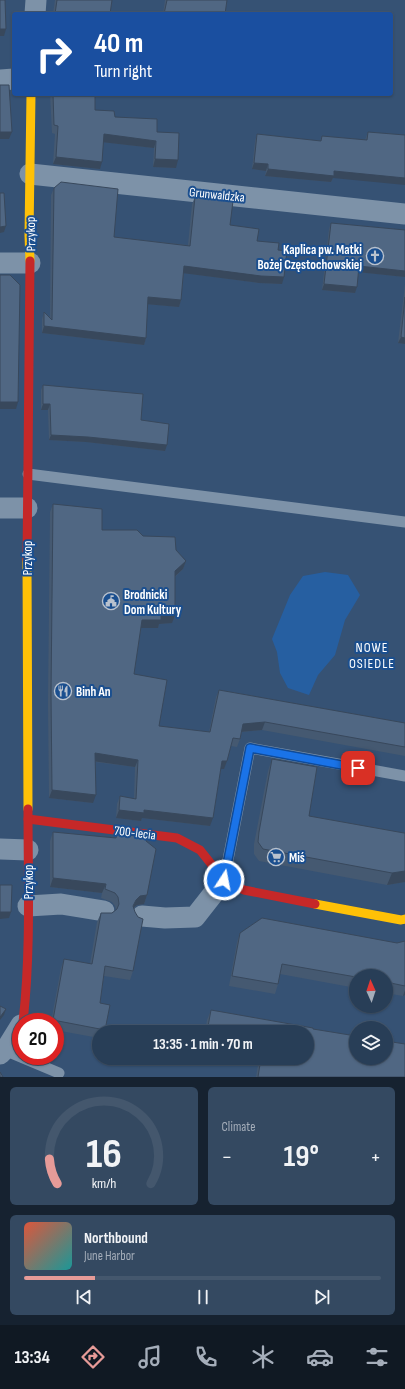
<!DOCTYPE html>
<html lang="en">
<head>
<meta charset="utf-8">
<style>
	:root { --surface:#283e57; --page:#344961; --text:#f1f3f6; --muted:#a5aeba; --line:#44576d; --accent:#e69b98 }
	body { margin:0; font-family:"Sofia Sans Condensed",sans-serif; background:var(--page); color:var(--text); height:100vh; display:flex; flex-direction:column; font-size:15px; white-space:nowrap }
	* { box-sizing:border-box; margin:0 }
	p { font-size:13px; color:var(--muted) }
	.icon { flex:none; width:22px; height:22px; fill:none; stroke:currentColor; stroke-width:2; stroke-linecap:round; stroke-linejoin:round }
	.map { position:relative; height:1077px; overflow:hidden }
	.details { display:flex; flex-direction:column; gap:10px; padding:10px; background:#162230; flex:1 }
	.details>* { flex:none }
	.top-card { position:absolute; left:12px; top:12px; width:381px; height:84px; border-radius:4px; box-shadow:0 1px 3px #0004,0 0 0 1px var(--line); background:#1a4fa0; color:#fff; overflow:hidden }
	.needle { width:26px; rotate:357deg }
	.controls { position:absolute; left:349px; top:969px; display:grid; gap:8px }
	.controls a { display:grid; place-items:center; width:44px; height:44px; border-radius:50%; background:var(--surface); box-shadow:0 1px 3px #0004,0 0 0 1px var(--line); font-size:20px }
	.speed { position:absolute; left:12px; top:1013px; display:flex; gap:8px; font-size:20px; font-weight:700; text-align:center }
	.speed>* { display:grid; place-content:center; width:52px; height:52px; border-radius:50%; background:var(--surface); box-shadow:0 1px 3px #0004,0 0 0 1px var(--line); line-height:1 }
	.speed .limit { border:6px solid #d22; background:#fff; color:#111 }
	.pin { position:absolute; display:grid; place-items:center; width:34px; height:34px; color:#fff; margin:-17px; border-radius:8px; box-shadow:0 2px 6px #0006 }
	.me { position:absolute; width:44px; margin:-22px; rotate:11deg; stroke-linejoin:round; filter:drop-shadow(0 0 3px #0008) }
	.turn { display:flex; align-items:center; gap:14px; height:84px; padding:0 16px; font-size:18px }
	.turn .icon { width:52px; height:52px; stroke-width:2.5 }
	.turn b { display:block; font-size:28px; line-height:34px }
	.big { font-size:30px; font-weight:700; line-height:1.1 }
	.details .card { flex:1; display:flex; flex-direction:column; justify-content:center; gap:6px; min-width:0; padding:0 14px; border-radius:6px; background:var(--page) }
	.details .dial { align-items:center; gap:0 }
	.dial svg { height:104px; overflow:visible; fill:none; stroke:var(--line); stroke-width:7; stroke-linecap:round; text-anchor:middle }
	.dial text { fill:var(--text); stroke:none }
	.song { display:flex; align-items:center; gap:12px }
	.cover { width:48px; height:48px; border-radius:6px; background:linear-gradient(135deg,hsl(10 70% 55%),hsl(180 70% 35%)) }
	.played { height:4px; border-radius:2px; background:linear-gradient(90deg,var(--accent) 20%,var(--line) 20%) }
	.keys { display:flex; justify-content:space-around; direction:ltr }
	.heat { display:flex; justify-content:space-between; align-items:center; font-size:22px; direction:ltr }
	.details .tiles { flex:1; display:grid; gap:10px; grid-template-columns:1fr 1fr }
	.card:last-child { grid-column:span 2 }
	.trip { position:absolute; left:92px; top:1025px; width:222px; height:40px; border-radius:20px; background:var(--surface); box-shadow:0 1px 3px #0004,0 0 0 1px var(--line); font-weight:700; line-height:40px; text-align:center }
	.menu { display:flex; height:64px; justify-content:space-around; align-items:center; background:#101923; color:var(--muted) }
	.menu .icon { width:28px; height:28px }
	.menu .active { color:var(--accent) }
	.menu b { font-size:18px; color:var(--text) }
	.map>svg:first-child { display:block }
	.green { fill:#265fa1 }
	.lines { fill:none; stroke-linecap:round; stroke-linejoin:round }
	.lane { stroke:#7d92a8; stroke-width:11 }
	.street { stroke:#7d92a8; stroke-width:21 }
	.slow { stroke:#ffc107; stroke-width:9 }
	.jam { stroke:#c62828; stroke-width:9 }
	.wall { fill:#455971 }
	.shaded-wall { fill:#38485c }
	.building { fill:#506783; stroke:#38485c }
	.route-casing { stroke:#114b97; stroke-width:10 }
	.route { stroke:#1a73e8; stroke-width:7 }
	.labels { text-anchor:middle; stroke-width:4; stroke-linejoin:round; paint-order:stroke }
	.street-label { font-size:13px; fill:#fff; stroke:#1b4f8f }
	.poi-label { font-size:13px; font-weight:bold; fill:#fff; stroke:#1b4f8f; text-anchor:start }
	.neighbourhood-label { font-size:14px; letter-spacing:1px; fill:#fff; stroke:#1b4f8f }
</style>
</head>
<body>
<div class="map">
<svg width="405" height="1077" viewBox="0 0 405 1077">
	<rect width="100%" height="100%" fill="#365274"/>
	<path class="green" d="M325,572L348,575L360,595L345,620L335,655L318,675L309,695L288,688L280,673L277,652L272,639L290,595L303,576Z"/>
	<g class="lines">
		<g class="lane">
			<path d="M28,474L405,522"/>
			<path d="M224,880L250,748L405,776"/>
			<path d="M4,1050L59,1073"/>
		</g>
		<g class="street">
			<path d="M35,14L36,0"/>
			<path d="M0,80L14,79"/>
			<path d="M30,174L405,214"/>
			<path d="M0,263H30"/>
			<path d="M0,508H27"/>
			<path d="M0,849L28,850"/>
			<path d="M28,906L61,904L104,911"/>
			<path d="M142,916L165,918L195,917L224,880"/>
			<path d="M0,1054L8,1046L21,1025"/>
		</g>
		<g class="slow">
			<path d="M30,261L29,235L31,94"/>
			<path d="M27,560L28,809"/>
			<path d="M315,904L401,920L405,919"/>
		</g>
		<g class="jam">
			<path d="M27,560L30,261"/>
			<path d="M28,819L177,838L200,850L224,880L244,890L315,904"/>
			<path d="M23,1022C31,952 28,880 28,809"/>
		</g>
	</g>
	<g class="wall">
		<path d="M55,0H112L110,14H53Z"/>
		<path d="M165,0H227L225,14H163Z"/>
		<path d="M50,94H95V110L115,117L157,132L176,168L153,167L154,148L103,142L100,169L53,164L55,134L52,133Z"/>
		<path d="M368,132L405,135L333,178L331,182L265,176L266,171L252,169L255,141L257,134L320,141L322,136L365,140Z"/>
		<path d="M54,188L114,237L188,245L192,204L195,197L230,225L257,241L278,250L282,284L259,283L184,273L181,300L179,307L148,304L146,338L144,345L42,333V319L44,312L50,317L51,195Z"/>
		<path d="M331,223L405,230V277L359,272L355,293L322,290L329,229Z"/>
		<path d="M405,284V344L398,343Z"/>
		<path d="M43,385L141,420L165,451L86,442L49,440L48,410H41V390Z"/>
		<path d="M53,504L102,530L143,536L176,550L186,561L183,569L175,577L172,623L159,624L158,628H141L134,674L159,726L209,732L216,697L219,690L405,723V756L262,730L242,732L240,739L237,747L231,746L224,769H221L210,826L142,818L141,821L116,818L117,804L120,796L134,799L135,767L95,762L93,803L49,798L48,702L50,512Z"/>
		<path d="M272,759L309,816L404,833L405,882L387,885L259,861L254,854V844L268,771Z"/>
		<path d="M53,832L115,838L117,834L147,895L144,904L137,905L134,908L133,971L130,980L104,976L100,1003L105,1030L104,1032H99V1038L55,1030V1022H51L61,968L64,959L90,964L97,922L101,913H112L116,910L115,906L112,902L101,898L102,893L50,887V841Z"/>
		<path d="M240,933L397,943L405,941V995L403,996L386,993V976H356V988L280,974L278,984L275,994L229,986L237,942Z"/>
		<path d="M211,1010L313,1029L405,1077H256L258,1065L217,1058H307V1032H205L207,1020Z"/>
	</g>
	<g class="shaded-wall">
		<path d="M0,29H6L4,36H0Z"/>
		<path d="M0,132H12L9,139H0Z"/>
		<path d="M104,134L156,141L154,148L101,142Z"/>
		<path d="M56,157L102,162L100,169L53,164Z"/>
		<path d="M155,159L178,160L176,168L153,167Z"/>
		<path d="M254,163L268,164L266,171L252,169Z"/>
		<path d="M268,169L334,171L405,178V185L333,178L331,182L265,176Z"/>
		<path d="M6,226L4,232L0,233V227Z"/>
		<path d="M184,266L284,277L282,284L259,283L182,273Z"/>
		<path d="M359,266L405,271V277L357,272Z"/>
		<path d="M324,284L357,287L355,293L322,290Z"/>
		<path d="M148,297L181,300L179,307L145,304Z"/>
		<path d="M44,326L146,338L144,345L42,333Z"/>
		<path d="M401,337L405,338V344L398,343Z"/>
		<path d="M0,402H18L16,409H0Z"/>
		<path d="M43,404H50L48,410H41Z"/>
		<path d="M51,435L88,437L167,445L165,451L86,442L49,440Z"/>
		<path d="M186,561L183,569L172,579L175,571Z"/>
		<path d="M175,615L172,623L159,624L158,628H139L142,620L161,616Z"/>
		<path d="M265,722L262,730L240,732L243,724Z"/>
		<path d="M95,753L138,760L135,767L92,761Z"/>
		<path d="M222,761H227L224,769H219Z"/>
		<path d="M52,790L96,795L93,803L49,798Z"/>
		<path d="M119,810H144L213,818L210,826L142,818L141,821L116,818Z"/>
		<path d="M405,871V882L387,885L392,873Z"/>
		<path d="M53,878L106,884L102,893L50,887Z"/>
		<path d="M147,895L144,904L137,905L132,909L136,900L140,896Z"/>
		<path d="M0,912H11L9,918L0,919Z"/>
		<path d="M405,990V995L403,996Z"/>
		<path d="M6,1009L4,1015L0,1020V1017Z"/>
	</g>
	<g class="building">
		<path d="M0,0H5L6,29H0Z"/>
		<path d="M57,0H112L110,14H55Z"/>
		<path d="M167,0H227L225,14H164Z"/>
		<path d="M0,85H9L12,132H0Z"/>
		<path d="M53,94H95V110L114,111L115,117L157,119V132L179,133L178,160L155,159L156,141L104,134L102,162L56,157L58,126L54,125Z"/>
		<path d="M368,132L405,135V178L334,171V176L268,169V164L254,163L257,134L321,141L322,136L367,140Z"/>
		<path d="M61,182L118,189L114,237L190,246L195,197L233,201L230,225L259,229L257,241L279,243L278,250L287,251L284,277L261,276L184,266L181,300L148,297L146,338L44,326V312L52,320L54,188Z"/>
		<path d="M0,193H4L6,226L0,227Z"/>
		<path d="M331,223L405,230V271L359,266L357,287L324,284Z"/>
		<path d="M0,275H10L20,285L18,402H0Z"/>
		<path d="M405,297V338L401,337Z"/>
		<path d="M43,385L143,394L141,420L169,424L167,445L88,437L51,435L50,404H43Z"/>
		<path d="M53,504L102,509V530H137L143,536L175,537L176,550L186,561L175,571V615L161,616V620H142L134,674L167,680L159,726L210,732L219,690L405,723V747L265,722L243,724L240,739L233,738L227,761H222L213,818L144,810V813L119,810L120,796L136,799L138,760L95,753L96,795L52,790L51,694Z"/>
		<path d="M272,759L317,767L309,816L404,833H405V871L392,873L263,849L258,842L259,832Z"/>
		<path d="M53,832L116,838L117,834L146,837V841L156,849L147,895L140,896L136,900L133,906L135,912L138,917L143,919L133,971L105,966L100,1003L110,1005L105,1030L53,1020L64,959L92,964L101,913H112L117,909L119,904L118,897L115,893L105,889L106,884L53,878Z"/>
		<path d="M0,885H12L11,912H0Z"/>
		<path d="M262,918L397,943L405,941V986L386,982V976H356V977L282,964L278,984L232,976L240,933Z"/>
		<path d="M0,1006L6,1009L0,1017Z"/>
		<path d="M211,1010L313,1028V1029L356,1036V1058H386V1041L405,1044V1077H258L261,1058H307V1032H207Z"/>
		<path d="M0,1072L3,1077H0Z"/>
	</g>
	<g class="lines">
		<g class="route-casing">
			<path id="route" d="M224,880L250,748L358,768"/>
		</g>
		<use href="#route" class="route"/>
	</g>
	<defs>
		<g id="church-ring" transform="scale(0.9)"><circle r="9.5" fill="#1b4f8f" stroke="#b9c2ce" stroke-width="1.5"/><path d="M-1.2-6h2.4v3.5h3.3v2.4h-3.3V6h-2.4V-.1h-3.3v-2.4h3.3Z" fill="#b9c2ce"/></g>
		<g id="civic-ring" transform="scale(0.9)"><circle r="9.5" fill="#1b4f8f" stroke="#b9c2ce" stroke-width="1.5"/><path d="M-.6-6.5H3V-4.5H.6V-3L4-1V1h2V6H-6V1h2V-1L-.6-3ZM-1.2 2.5V6h2.4V2.5Z" fill="#b9c2ce"/></g>
		<g id="restaurant-ring" transform="scale(0.9)"><circle r="9.5" fill="#1b4f8f" stroke="#b9c2ce" stroke-width="1.5"/><path d="M-5-6h1v4h1v-4h1v4h1v-4h1v5L-1.5 .5V6h-2V.5L-5-1ZM5-6V6H3V1.5H1.5Q1.5-4 5-6Z" fill="#b9c2ce"/></g>
		<g id="supermarket-ring" transform="scale(0.9)"><circle r="9.5" fill="#1b4f8f" stroke="#b9c2ce" stroke-width="1.5"/><path d="M-6-5.5h2.5l.6 2H6L4.5 2H-2.5L-4.4-4H-6ZM-1.5 3.2a1.3 1.3 0 1 0 .1 0ZM3 3.2a1.3 1.3 0 1 0 .1 0Z" fill="#b9c2ce"/></g>
	</defs>
	<g fill-rule="evenodd">
		<use href="#church-ring" x="375" y="256"/>
		<use href="#civic-ring" x="111" y="601"/>
		<use href="#restaurant-ring" x="63" y="691"/>
		<use href="#supermarket-ring" x="276" y="857"/>
	</g>
	<g class="labels">
		<g class="street-label">
			<text transform="translate(217 194) rotate(6)" y="5">Grunwaldzka</text>
			<text transform="translate(30 234) rotate(-91)" y="5">Przykop</text>
			<text transform="translate(27 558) rotate(-90)" y="5">Przykop</text>
			<text transform="translate(135 832) rotate(7)" y="5">700-lecia</text>
			<text transform="translate(28 882) rotate(-90)" y="5">Przykop</text>
		</g>
		<g class="poi-label">
			<text x="362" y="254" text-anchor="end">Kaplica pw. Matki<tspan x="362" dy="15">Bożej Częstochowskiej</tspan></text>
			<text x="124" y="599">Brodnicki<tspan x="124" dy="15">Dom Kultury</tspan></text>
			<text x="76" y="696">Binh An</text>
			<text x="289" y="862">Miś</text>
		</g>
		<g class="neighbourhood-label">
			<text x="372" y="652">NOWE<tspan x="372" dy="16">OSIEDLE</tspan></text>
		</g>
	</g>
</svg>
<div class="controls">
<a><svg class="needle" viewBox="-14 -14 28 28"><path d="M0-13l5 13h-10z" fill="#e53935"/><path d="M0 13l5-13h-10z" fill="#a5aeba"/></svg></a>
<a><svg class="icon" aria-label="layers" viewBox="0 0 24 24"><path d="M12 4l9 5-9 5-9-5zM3 14l9 5 9-5"/></svg></a>
</div>
<div class="speed"><div class="limit">20</div></div>
<div class="pin" style="left:358px;top:768px;background:#d93025"><svg class="icon" aria-label="arrive" viewBox="0 0 24 24"><path d="M6 21V4h12l-3 4 3 4H6"/></svg></div>
<svg class="me" style="left:224px;top:880px" viewBox="-20 -20 40 40"><circle r="17" fill="#1a73e8" stroke="#fff" stroke-width="3"/><path d="M0-11L8 9 0 5-8 9z" fill="#fff"/></svg>
<div class="trip">13:35 · 1 min · 70 m</div>
<div class="top-card">
<div class="turn"><svg class="icon" aria-label="right" viewBox="0 0 24 24"><path d="M7 20v-9h11M14 6l5 5-5 5"/></svg><div><b>40 m</b>Turn right</div></div>
</div>
</div>
<section class="details">
<div class="tiles">
<div class="card dial"><svg viewBox="0 0 100 80">
<path d="M14 69A42 42 0 1 1 86 69"/>
<path d="M14 69A42 42 0 0 1 8 50" stroke="#e69b98"/>
<text x="50" y="56" font-size="32" font-weight="700">16</text>
<text x="50" y="72" font-size="11">km/h</text>
</svg></div>
<div class="card"><p>Climate</p>
<div class="heat"><a>−</a><b class="big">19°</b><a>+</a></div>
</div>
<div class="card">
<div class="song"><i class="cover"></i><div><b>Northbound</b><p>June Harbor</p></div></div>
<div class="played"></div>
<div class="keys"><svg class="icon" aria-label="previous" viewBox="0 0 24 24"><path d="M18 5L8 12l10 7zM5 5v14"/></svg><svg class="icon" aria-label="pause" viewBox="0 0 24 24"><path d="M8 5v14M16 5v14"/></svg><svg class="icon" aria-label="next" viewBox="0 0 24 24"><path d="M6 5l10 7-10 7zM19 5v14"/></svg></div>
</div>
</div>
</section>
<nav class="menu">
<b>13:34</b>
<svg class="icon active" aria-label="directions" viewBox="0 0 24 24"><path d="M12 3l9 9-9 9-9-9zM9 14v-3h6M13 9l2 2-2 2"/></svg>
<svg class="icon" aria-label="music" viewBox="0 0 24 24"><path d="M9 18V5l10-2v13"/><circle cx="6" cy="18" r="3"/><circle cx="16" cy="16" r="3"/></svg>
<svg class="icon" aria-label="phone" viewBox="0 0 24 24"><path d="M5 4h4l2 5-3 2q2 4 5 5l2-3 5 2v4C11 20 4 13 5 4z"/></svg>
<svg class="icon" aria-label="climate" viewBox="0 0 24 24"><path d="M12 3v18M4 7l16 10M4 17L20 7"/></svg>
<svg class="icon" aria-label="car" viewBox="0 0 24 24"><path d="M5 17H2v-5l4-1 3-4h7l3 4 3 1v5h-3M9 17h6M6 11h13"/><circle cx="7" cy="17" r="2"/><circle cx="17" cy="17" r="2"/></svg>
<svg class="icon" aria-label="filters" viewBox="0 0 24 24"><path d="M4 7h16M4 17h16"/><circle cx="9" cy="7" r="2"/><circle cx="15" cy="17" r="2"/></svg>
</nav>
</body>
</html>
